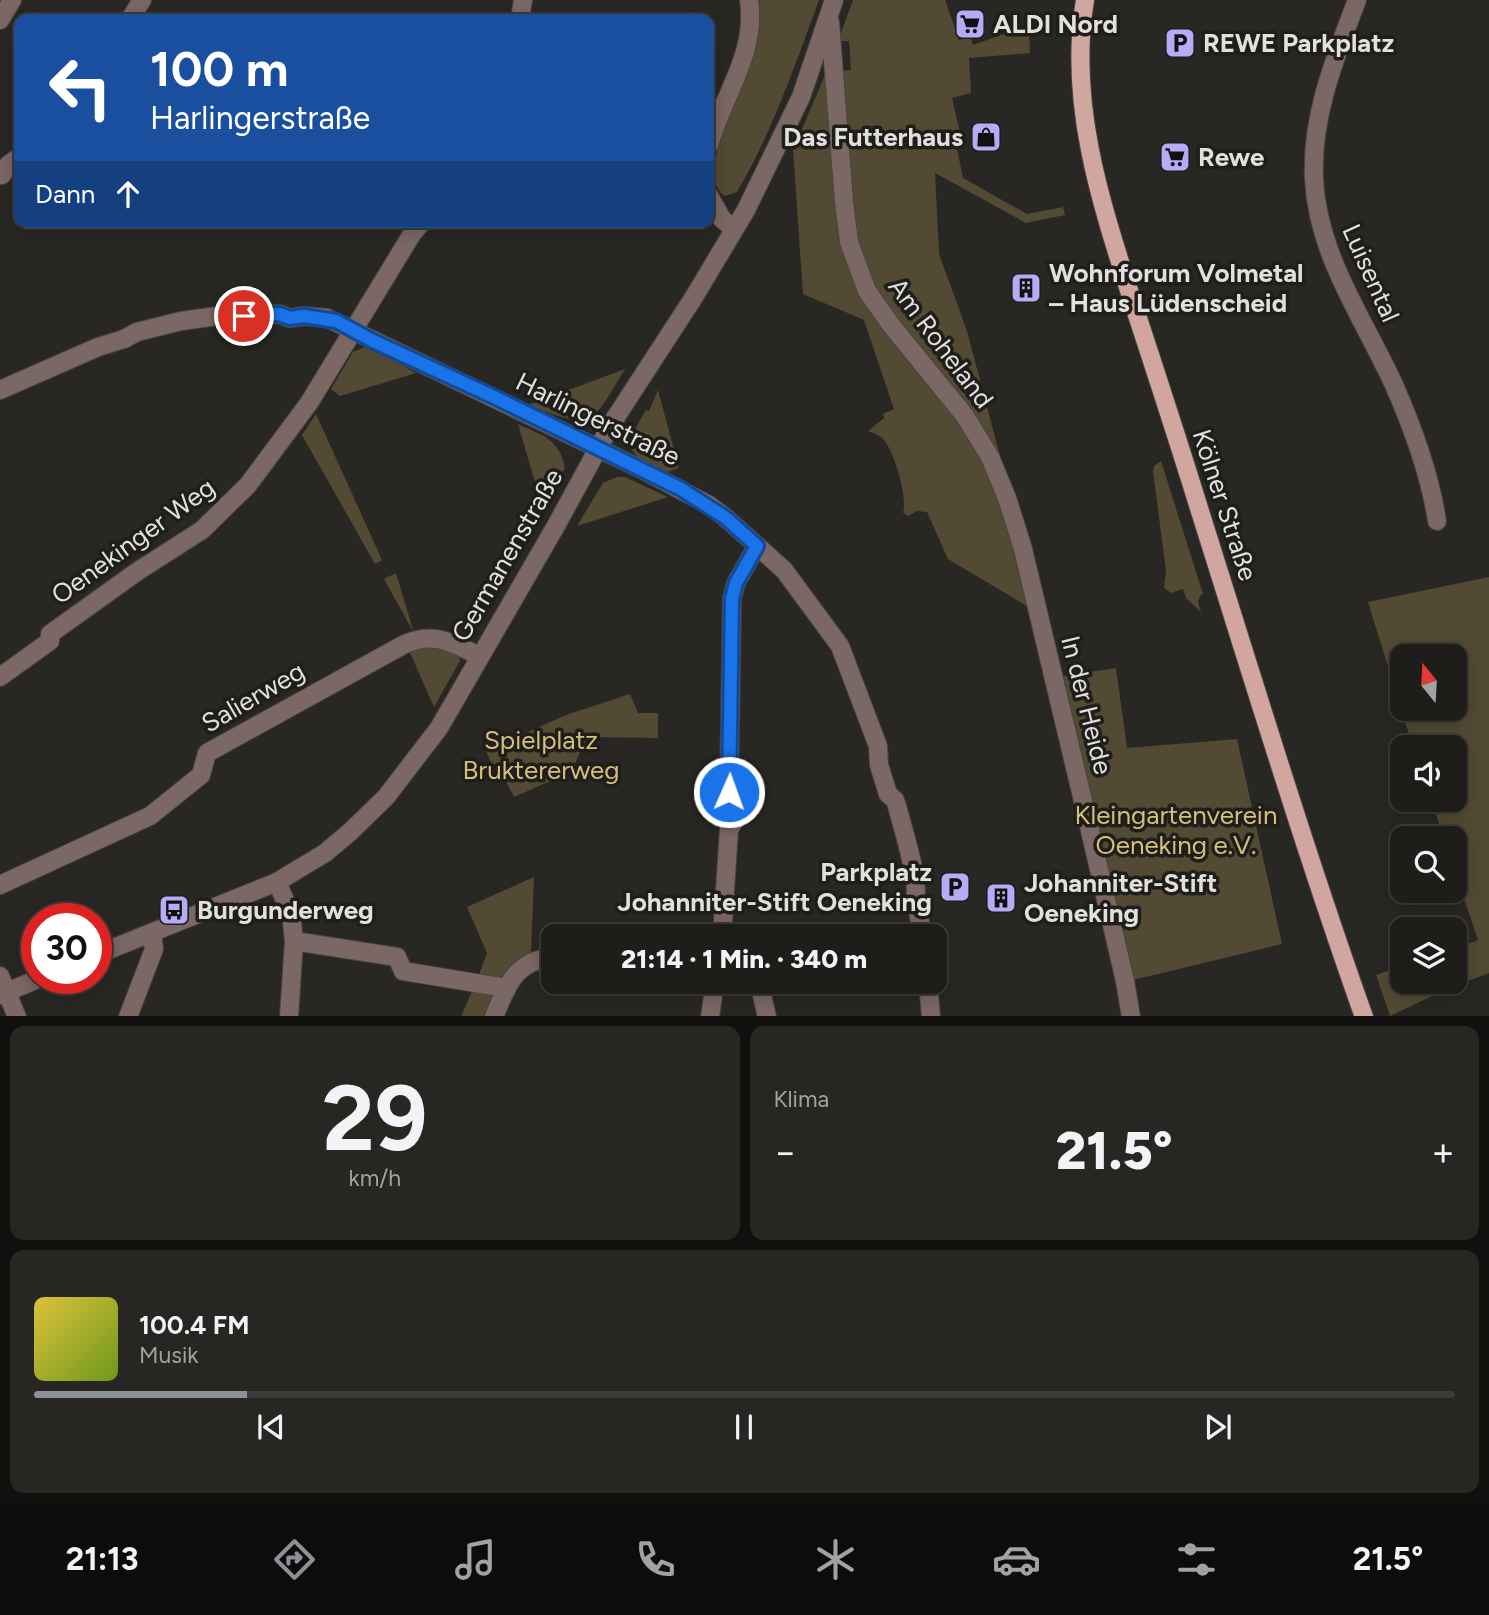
<!DOCTYPE html>
<html lang="de">
<head>
<meta charset="utf-8">
<style>
	:root { --surface:#1f1d1a; --page:#272623; --text:#f1f3f6; --muted:#a1a2a2; --line:#3c3b39; --accent:#8c9099 }
	body { margin:0; font-family:Figtree,sans-serif; background:var(--page); color:var(--text); height:100vh; display:flex; flex-direction:column; font-size:26px; white-space:nowrap }
	* { box-sizing:border-box; margin:0 }
	p { font-size:23px; color:var(--muted) }
	.icon { flex:none; width:38px; height:38px; fill:none; stroke:currentColor; stroke-width:2; stroke-linecap:round; stroke-linejoin:round }
	.map { position:relative; height:1016px; overflow:hidden }
	.side { display:flex; flex-direction:column; gap:10px; padding:10px; background:#11100e; flex:1 }
	.side>* { flex:none }
	.guide { position:absolute; left:14px; top:14px; width:700px; height:214px; border-radius:14px; box-shadow:0 4px 18px #0003,0 0 0 2px var(--line); background:#1a4fa0; color:#fff; overflow:hidden }
	.needle { width:46px; rotate:342deg }
	.tools { position:absolute; left:1390px; top:644px; display:grid; gap:14px }
	.tools a { display:grid; place-items:center; width:77px; height:77px; border-radius:14px; background:var(--surface); box-shadow:0 4px 18px #0003,0 0 0 2px var(--line); font-size:35px }
	.speed { position:absolute; left:21px; top:903px; display:flex; gap:14px; font-size:35px; font-weight:700; text-align:center }
	.speed>* { display:grid; place-content:center; width:91px; height:91px; border-radius:50%; background:var(--surface); box-shadow:0 4px 18px #0003,0 0 0 2px var(--line); line-height:1 }
	.speed .limit { border:10px solid #d22; background:#fff; color:#111 }
	.pin { position:absolute; display:grid; place-items:center; width:60px; height:60px; color:#fff; margin:-30px; border:4px solid #fff; border-radius:50%; box-shadow:0 2px 7px #0007 }
	.me { position:absolute; width:77px; margin:-38px; rotate:2deg; stroke-linejoin:round; filter:drop-shadow(0 0 5px #0008) }
	.turn { display:flex; align-items:center; gap:24px; height:147px; padding:0 21px; font-size:32px }
	.turn .icon { width:91px; height:91px; stroke-width:2.5 }
	.turn b { display:block; font-size:49px; line-height:60px }
	.then { display:flex; align-items:center; height:66px; padding:0 21px; background:#0003; gap:14px; font-size:26px }
	.big { font-size:52px; font-weight:800; line-height:1.1 }
	.side .tile { flex:1; display:flex; flex-direction:column; justify-content:center; gap:10px; min-width:0; padding:0 24px; border-radius:14px; background:var(--page) }
	.side .dial { align-items:center; gap:0 }
	.dial b { font-size:91px; line-height:1 }
	.song { display:flex; align-items:center; gap:21px }
	.cover { width:84px; height:84px; border-radius:10px; background:linear-gradient(135deg,hsl(50 70% 55%),hsl(80 70% 35%)) }
	.played { height:7px; border-radius:4px; background:linear-gradient(90deg,var(--accent) 15%,var(--line) 15%) }
	.keys { display:flex; justify-content:space-around; direction:ltr }
	.heat { display:flex; justify-content:space-between; align-items:center; font-size:38px; direction:ltr }
	.side .tiles { flex:1; display:grid; gap:10px; grid-template-columns:1fr 1fr }
	.tile:last-child { grid-column:span 2 }
	.trip { position:absolute; left:541px; top:924px; width:406px; height:70px; border-radius:14px; background:var(--surface); box-shadow:0 4px 18px #0003,0 0 0 2px var(--line); font-weight:800; line-height:70px; text-align:center }
	.tab-bar { display:flex; height:112px; justify-content:space-around; align-items:center; background:#0c0c0a; color:var(--muted) }
	.tab-bar .icon { width:49px; height:49px }
	.tab-bar .selected { color:var(--accent) }
	.tab-bar b { font-size:32px; color:var(--text) }
	.map>svg:first-child { display:block }
	.green { fill:#524a33; fill-rule:evenodd }
	.lines { fill:none; stroke-linecap:round; stroke-linejoin:round }
	.minor-casing { stroke:#464541; stroke-width:20 }
	.major-casing { stroke:#464541; stroke-width:20 }
	.minor { stroke:#7b6764; stroke-width:18 }
	.major { stroke:#d0a69f; stroke-width:18 }
	.route-casing { stroke:#114b97; stroke-width:18 }
	.route { stroke:#1a73e8; stroke-width:12 }
	.labels { text-anchor:middle; stroke-width:7; stroke-linejoin:round; paint-order:stroke }
	.poi-label { font-size:26px; font-weight:bold; fill:#e1e0dd; stroke:#1f1e1a; text-anchor:start }
	.street-label { font-size:26px; fill:#e1e0dd; stroke:#1f1e1a }
	.park-label { font-size:26px; fill:#d6be7c; stroke:#1f1e1a }
</style>
</head>
<body>
<div class="map">
<svg width="1489" height="1017" viewBox="0 0 1489 1017">
	<rect width="100%" height="100%" fill="#292723"/>
	<g class="green">
		<path d="M757,0H819C795,65 772,133 737,192L725,196C692,177 746,81 754,54C759,37 761,18 757,0Z"/>
		<path d="M853,0H945L959,40L970,37L973,45L1029,25L1030,53L969,58L971,93L952,98L961,137L955,139L963,178L1027,214L1063,207L1065,215L1026,223L935,173L939,254L967,331L1000,456L994,457L893,323L858,258L839,71L851,70L849,41H838Z"/>
		<path d="M828,74L846,243L986,458L1034,613L1025,605L948,559L927,512L916,511L909,516L903,513C908,498 894,450 883,439C878,434 873,433 868,431L884,418L883,414L894,409L864,320L803,294L793,150L825,75Z"/>
		<path d="M367,346L416,373L340,396L331,389L353,352Z"/>
		<path d="M625,369C590,427 594,430 528,405Z"/>
		<path d="M658,390L679,468L667,472C625,452 622,451 646,410L649,411Z"/>
		<path d="M316,414L382,560L375,564L302,435Z"/>
		<path d="M518,424C543,436 559,438 565,468L542,506Z"/>
		<path d="M1161,461L1203,594L1200,596L1198,602L1201,612L1186,598L1183,589L1171,593L1164,588L1166,571L1153,471L1154,466Z"/>
		<path d="M617,477H625L668,497L577,526L603,483Z"/>
		<path d="M396,573L414,633L384,579Z"/>
		<path d="M1489,577V973L1447,989L1390,1016L1376,975L1402,966V982H1454V949L1478,940L1454,869V838H1444L1431,800H1454V747H1413L1368,602ZM1402,656H1454V709H1402Z"/>
		<path d="M419,644L457,652L460,661L434,707L408,648Z"/>
		<path d="M1116,668L1127,748L1237,739L1282,944L1129,981L1057,677Z"/>
		<path d="M630,694L638,713H658V738L587,737L571,772L514,797L506,781L500,783L486,751L566,715Z"/>
		<path d="M534,877L531,954C515,961 508,969 500,984L477,980L487,953L467,907Z"/>
		<path d="M474,986L498,990L488,1016L461,1017Z"/>
	</g>
	<g class="lines">
		<g class="minor-casing">
			<g id="minor">
				<path d="M1357,0C1335,58 1311,116 1314,179C1318,256 1363,317 1394,385C1413,428 1430,475 1437,521"/>
				<path d="M130,19L142,0"/>
				<path d="M520,19L523,0"/>
				<path d="M0,20L12,0"/>
				<path d="M830,22L844,202L849,242L867,291L891,325L965,416L990,457L1007,498L1023,549L1084,805L1125,981L1131,1017"/>
				<path d="M709,145C723,95 757,54 749,0"/>
				<path d="M2,175L8,165L19,157"/>
				<path d="M709,196L722,219L734,229"/>
				<path d="M0,390L98,347L124,339L137,332L181,321L232,314L245,316L279,314L290,318L304,316L327,318L641,469L709,505L726,518L784,570L840,646L878,746L879,765L888,794L895,800L897,806C902,826 920,881 915,898L923,936"/>
				<path d="M0,677L50,641V634L138,571L202,530L248,485L309,403L412,234L422,222"/>
				<path d="M277,882L291,914L294,941L289,1017"/>
				<path d="M0,885L150,816L201,775L207,753L403,645C433,631 451,642 479,656"/>
				<path d="M722,936L729,829L732,825V796L729,792L732,598L736,583L757,546"/>
				<path d="M294,941L397,957L403,971L506,988"/>
				<path d="M96,955L277,882L325,853L350,832L386,797L439,728L557,524L612,423L694,297L746,210L801,97L834,0"/>
				<path d="M0,976L17,1017"/>
				<path d="M759,982L767,1017"/>
				<path d="M928,982L931,1017"/>
				<path d="M0,995L40,978"/>
				<path d="M128,1017L154,949L152,933"/>
				<path d="M494,1017C506,987 516,959 553,958"/>
				<path d="M710,1017L715,982"/>
			</g>
		</g>
		<g class="major-casing">
			<path id="major" d="M1085,0C1067,107 1104,212 1136,312C1157,376 1178,440 1198,505C1252,676 1304,848 1364,1017"/>
		</g>
		<use href="#minor" class="minor"/>
		<use href="#major" class="major"/>
	</g>
	<g class="lines">
		<g class="route-casing">
			<path id="route" d="M244,316L279,314L290,318L304,316L336,321L373,341L494,397L681,489L726,518L757,546L736,583L732,598L729,792"/>
		</g>
		<use href="#route" class="route"/>
	</g>
	<defs>
		<g id="supermarket-square" transform="scale(1.575)"><rect x="-9" y="-9" width="18" height="18" rx="4" fill="#b7abf8" stroke="#1f1e1a"/><path d="M-6-5.5h2.5l.6 2H6L4.5 2H-2.5L-4.4-4H-6ZM-1.5 3.2a1.3 1.3 0 1 0 .1 0ZM3 3.2a1.3 1.3 0 1 0 .1 0Z" fill="#111"/></g>
		<g id="parking-square" transform="scale(1.575)"><rect x="-9" y="-9" width="18" height="18" rx="4" fill="#b7abf8" stroke="#1f1e1a"/><path d="M-3.5-5.5H1a3.5 3.5 0 0 1 0 7H-1V5.5H-3.5ZM-1-3.4V-.6H.8a1.4 1.4 0 0 0 0-2.8Z" fill="#111"/></g>
		<g id="shop-square" transform="scale(1.575)"><rect x="-9" y="-9" width="18" height="18" rx="4" fill="#b7abf8" stroke="#1f1e1a"/><path d="M-5-2.5h2.3a2.7 3.5 0 0 1 5.4 0H5L5.5 6h-11ZM-1.5-2.5h3a1.5 2.3 0 0 0-3 0Z" fill="#111"/></g>
		<g id="building-square" transform="scale(1.575)"><rect x="-9" y="-9" width="18" height="18" rx="4" fill="#b7abf8" stroke="#1f1e1a"/><path d="M-4-6H4V6H1V3H-1V6H-4ZM-2.5-4.3h1.7v1.8h-1.7ZM.8-4.3h1.7v1.8H.8ZM-2.5-1h1.7V.8h-1.7ZM.8-1h1.7V.8H.8Z" fill="#111"/></g>
		<g id="bus-square" transform="scale(1.575)"><rect x="-9" y="-9" width="18" height="18" rx="4" fill="#b7abf8" stroke="#1f1e1a"/><path d="M-5-6H5V4H4V6H2V4H-2V6H-4V4H-5ZM-3.5-4V0h7V-4ZM-3.5 1.2v1.5H-2V1.2ZM2 1.2v1.5H3.5V1.2Z" fill="#111"/></g>
	</defs>
	<g fill-rule="evenodd">
		<use href="#supermarket-square" x="970" y="24"/>
		<use href="#parking-square" x="1180" y="43"/>
		<use href="#shop-square" x="986" y="137"/>
		<use href="#supermarket-square" x="1175" y="157"/>
		<use href="#building-square" x="1026" y="288"/>
		<use href="#parking-square" x="955" y="887"/>
		<use href="#building-square" x="1001" y="898"/>
		<use href="#bus-square" x="174" y="910"/>
	</g>
	<g class="labels">
		<g class="poi-label">
			<text x="993" y="33">ALDI Nord</text>
			<text x="1203" y="52">REWE Parkplatz</text>
			<text x="963" y="146" text-anchor="end">Das Futterhaus</text>
			<text x="1198" y="166">Rewe</text>
			<text x="1049" y="282">Wohnforum Volmetal<tspan x="1049" dy="30">– Haus Lüdenscheid</tspan></text>
			<text x="932" y="881" text-anchor="end">Parkplatz<tspan x="932" dy="30">Johanniter-Stift Oeneking</tspan></text>
			<text x="1024" y="892">Johanniter-Stift<tspan x="1024" dy="30">Oeneking</tspan></text>
			<text x="197" y="919">Burgunderweg</text>
		</g>
		<g class="street-label">
			<text transform="translate(1371 273) rotate(66)" y="9">Luisental</text>
			<text transform="translate(941 343) rotate(53)" y="9">Am Roheland</text>
			<text transform="translate(598 419) rotate(26)" y="9">Harlingerstraße</text>
			<text transform="translate(1225 505) rotate(72)" y="9">Kölner Straße</text>
			<text transform="translate(133 541) rotate(-36)" y="9">Oenekinger Weg</text>
			<text transform="translate(507 555) rotate(-60)" y="9">Germanenstraße</text>
			<text transform="translate(253 697) rotate(-30)" y="9">Salierweg</text>
			<text transform="translate(1087 705) rotate(76)" y="9">In der Heide</text>
		</g>
		<g class="park-label">
			<text x="541" y="749">Spielplatz<tspan x="541" dy="30">Bruktererweg</tspan></text>
			<text x="1176" y="824">Kleingartenverein<tspan x="1176" dy="30">Oeneking e.V.</tspan></text>
		</g>
	</g>
</svg>
<div class="tools">
<a><svg class="needle" viewBox="-14 -14 28 28"><path d="M0-13l5 13h-10z" fill="#e53935"/><path d="M0 13l5-13h-10z" fill="#a1a2a2"/></svg></a>
<a><svg class="icon" aria-label="sound" viewBox="0 0 24 24"><path d="M4 9h4l5-4v14l-5-4H4zM17 9q2 3 0 6"/></svg></a>
<a><svg class="icon" aria-label="search" viewBox="0 0 24 24"><circle cx="10" cy="10" r="6"/><path d="M15 15l6 6"/></svg></a>
<a><svg class="icon" aria-label="layers" viewBox="0 0 24 24"><path d="M12 4l9 5-9 5-9-5zM3 14l9 5 9-5"/></svg></a>
</div>
<div class="speed"><div class="limit">30</div></div>
<div class="pin" style="left:244px;top:316px;background:#d93025"><svg class="icon" aria-label="arrive" viewBox="0 0 24 24"><path d="M6 21V4h12l-3 4 3 4H6"/></svg></div>
<svg class="me" style="left:729px;top:792px" viewBox="-20 -20 40 40"><circle r="17" fill="#1a73e8" stroke="#fff" stroke-width="3"/><path d="M0-11L8 9 0 5-8 9z" fill="#fff"/></svg>
<div class="trip">21:14 · 1 Min. · 340 m</div>
<div class="guide">
<div class="turn"><svg class="icon" aria-label="left" viewBox="0 0 24 24"><path d="M17 20v-9H6M10 6l-5 5 5 5"/></svg><div><b>100 m</b>Harlingerstraße</div></div>
<div class="then">Dann<svg class="icon" aria-label="ahead" viewBox="0 0 24 24"><path d="M12 20V5M6 11l6-6 6 6"/></svg></div>
</div>
</div>
<section class="side">
<div class="tiles">
<div class="tile dial"><b>29</b><p>km/h</p></div>
<div class="tile"><p>Klima</p>
<div class="heat"><a>−</a><b class="big">21.5°</b><a>+</a></div>
</div>
<div class="tile">
<div class="song"><i class="cover"></i><div><b>100.4 FM</b><p>Musik</p></div></div>
<div class="played"></div>
<div class="keys"><svg class="icon" aria-label="previous" viewBox="0 0 24 24"><path d="M18 5L8 12l10 7zM5 5v14"/></svg><svg class="icon" aria-label="pause" viewBox="0 0 24 24"><path d="M8 5v14M16 5v14"/></svg><svg class="icon" aria-label="next" viewBox="0 0 24 24"><path d="M6 5l10 7-10 7zM19 5v14"/></svg></div>
</div>
</div>
</section>
<nav class="tab-bar">
<b>21:13</b>
<svg class="icon selected" aria-label="directions" viewBox="0 0 24 24"><path d="M12 3l9 9-9 9-9-9zM9 14v-3h6M13 9l2 2-2 2"/></svg>
<svg class="icon" aria-label="music" viewBox="0 0 24 24"><path d="M9 18V5l10-2v13"/><circle cx="6" cy="18" r="3"/><circle cx="16" cy="16" r="3"/></svg>
<svg class="icon" aria-label="phone" viewBox="0 0 24 24"><path d="M5 4h4l2 5-3 2q2 4 5 5l2-3 5 2v4C11 20 4 13 5 4z"/></svg>
<svg class="icon" aria-label="climate" viewBox="0 0 24 24"><path d="M12 3v18M4 7l16 10M4 17L20 7"/></svg>
<svg class="icon" aria-label="car" viewBox="0 0 24 24"><path d="M5 17H2v-5l4-1 3-4h7l3 4 3 1v5h-3M9 17h6M6 11h13"/><circle cx="7" cy="17" r="2"/><circle cx="17" cy="17" r="2"/></svg>
<svg class="icon" aria-label="filters" viewBox="0 0 24 24"><path d="M4 7h16M4 17h16"/><circle cx="9" cy="7" r="2"/><circle cx="15" cy="17" r="2"/></svg>
<b>21.5°</b>
</nav>
</body>
</html>
